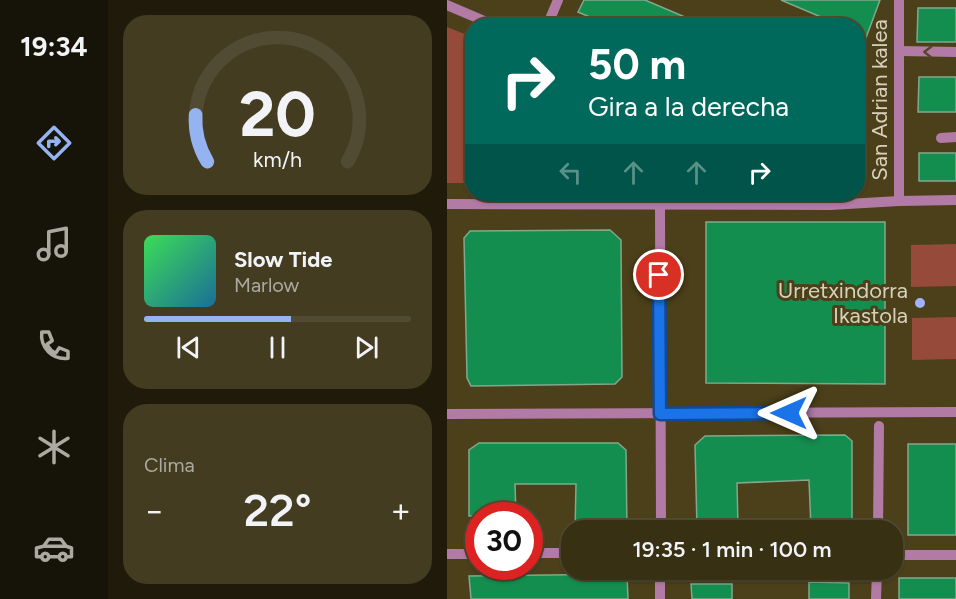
<!DOCTYPE html>
<html lang="es">
<head>
<meta charset="utf-8">
<style>
	:root { --surface:#383013; --page:#433c21; --text:#f1f3f6; --muted:#aba9a0; --line:#524b33; --accent:#95b2f1 }
	body { margin:0; font-family:Figtree,sans-serif; background:var(--page); color:var(--text); height:100vh; display:flex; flex-direction:column; font-size:22px; white-space:nowrap }
	* { box-sizing:border-box; margin:0 }
	p { font-size:20px; color:var(--muted) }
	.icon { flex:none; width:33px; height:33px; fill:none; stroke:currentColor; stroke-width:2; stroke-linecap:round; stroke-linejoin:round }
	.map { position:relative; flex:1; overflow:hidden }
	.sheet { display:flex; flex-direction:column; gap:15px; padding:15px; background:#1f1a0a; width:339px }
	.sheet>* { flex:none }
	.top-card { position:absolute; left:18px; top:18px; width:400px; height:183px; border-radius:24px; box-shadow:0 2px 4px #0004,0 0 0 2px var(--line); background:#00695c; color:#fff; overflow:hidden }
	.speed { position:absolute; left:18px; top:502px; display:flex; gap:12px; font-size:30px; font-weight:700; text-align:center }
	.speed>* { display:grid; place-content:center; width:78px; height:78px; border-radius:50%; background:var(--surface); box-shadow:0 2px 4px #0004,0 0 0 2px var(--line); line-height:1 }
	.speed .limit { border:9px solid #d22; background:#fff; color:#111 }
	.pin { position:absolute; display:grid; place-items:center; width:51px; height:51px; color:#fff; margin:-26px; border:3px solid #fff; border-radius:50%; box-shadow:0 2px 6px #0007 }
	.me { position:absolute; width:66px; margin:-33px; rotate:270deg; stroke-linejoin:round; filter:drop-shadow(0 0 4px #0008) }
	.turn { display:flex; align-items:center; gap:21px; height:126px; padding:0 24px; font-size:27px }
	.turn .icon { width:78px; height:78px; stroke-width:2.5 }
	.turn b { display:block; font-size:42px; line-height:51px }
	.lanes { display:flex; align-items:center; height:57px; padding:0 24px; background:#0003; justify-content:center; gap:30px; direction:ltr }
	.lanes .off { opacity:.35 }
	.big { font-size:45px; font-weight:600; line-height:1.1 }
	.sheet .tile { flex:1; display:flex; flex-direction:column; justify-content:center; gap:9px; min-width:0; padding:0 21px; border-radius:24px; background:var(--page) }
	.sheet .dial { align-items:center; gap:0 }
	.dial svg { height:156px; overflow:visible; fill:none; stroke:var(--line); stroke-width:7; stroke-linecap:round; text-anchor:middle }
	.dial text { fill:var(--text); stroke:none }
	.song { display:flex; align-items:center; gap:18px }
	.cover { width:72px; height:72px; border-radius:9px; background:linear-gradient(135deg,hsl(130 70% 55%),hsl(200 70% 35%)) }
	.played { height:6px; border-radius:3px; background:linear-gradient(90deg,var(--accent) 55%,var(--line) 55%) }
	.keys { display:flex; justify-content:space-around; direction:ltr }
	.heat { display:flex; justify-content:space-between; align-items:center; font-size:33px; direction:ltr }
	.trip { position:absolute; left:114px; top:520px; width:342px; height:60px; border-radius:24px; background:var(--surface); box-shadow:0 2px 4px #0004,0 0 0 2px var(--line); font-weight:600; line-height:60px; text-align:center }
	main { display:flex; flex:1; min-height:0 }
	.menu { display:flex; flex-direction:column; width:108px; justify-content:space-around; align-items:center; background:#161308; color:var(--muted) }
	.menu .icon { width:42px; height:42px }
	.menu .on { color:var(--accent) }
	.menu b { font-size:27px; color:var(--text) }
	.map>svg:first-child { display:block }
	.green { fill:#964a39 }
	.building { fill:#148e4f; stroke:#81a88d; stroke-width:1.5 }
	.lines { fill:none; stroke-linecap:round; stroke-linejoin:round }
	.minor { stroke:#b17ba6; stroke-width:10 }
	.oneway { stroke:#554627 }
	.route-casing { stroke:#114b97; stroke-width:15 }
	.route { stroke:#1a73e8; stroke-width:10 }
	.poi-dot { fill:#a2b2fd; stroke:#4b4019; stroke-width:2 }
	.labels { text-anchor:middle; stroke-width:6; stroke-linejoin:round; paint-order:stroke }
	.street-label { font-size:22px; fill:#d7d1bc; stroke:#4b4019 }
	.poi-label { font-size:22px; fill:#d7d1bc; stroke:#4b4019; text-anchor:end }
</style>
</head>
<body>
<main>
<nav class="menu">
<b>19:34</b>
<svg class="icon on" aria-label="directions" viewBox="0 0 24 24"><path d="M12 3l9 9-9 9-9-9zM9 14v-3h6M13 9l2 2-2 2"/></svg>
<svg class="icon" aria-label="music" viewBox="0 0 24 24"><path d="M9 18V5l10-2v13"/><circle cx="6" cy="18" r="3"/><circle cx="16" cy="16" r="3"/></svg>
<svg class="icon" aria-label="phone" viewBox="0 0 24 24"><path d="M5 4h4l2 5-3 2q2 4 5 5l2-3 5 2v4C11 20 4 13 5 4z"/></svg>
<svg class="icon" aria-label="climate" viewBox="0 0 24 24"><path d="M12 3v18M4 7l16 10M4 17L20 7"/></svg>
<svg class="icon" aria-label="car" viewBox="0 0 24 24"><path d="M5 17H2v-5l4-1 3-4h7l3 4 3 1v5h-3M9 17h6M6 11h13"/><circle cx="7" cy="17" r="2"/><circle cx="17" cy="17" r="2"/></svg>
</nav>
<section class="sheet">
<div class="tile dial"><svg viewBox="0 0 100 80">
<path d="M14 69A42 42 0 1 1 86 69"/>
<path d="M14 69A42 42 0 0 1 8 45" stroke="#95b2f1"/>
<text x="50" y="56" font-size="32" font-weight="700">20</text>
<text x="50" y="72" font-size="11">km/h</text>
</svg></div>
<div class="tile">
<div class="song"><i class="cover"></i><div><b>Slow Tide</b><p>Marlow</p></div></div>
<div class="played"></div>
<div class="keys"><svg class="icon" aria-label="previous" viewBox="0 0 24 24"><path d="M18 5L8 12l10 7zM5 5v14"/></svg><svg class="icon" aria-label="pause" viewBox="0 0 24 24"><path d="M8 5v14M16 5v14"/></svg><svg class="icon" aria-label="next" viewBox="0 0 24 24"><path d="M6 5l10 7-10 7zM19 5v14"/></svg></div>
</div>
<div class="tile"><p>Clima</p>
<div class="heat"><a>−</a><b class="big">22°</b><a>+</a></div>
</div>
</section>
<div class="map">
<svg width="509" height="599" viewBox="0 0 509 599">
	<rect width="100%" height="100%" fill="#4b4019"/>
	<g class="green">
		<path d="M0,27L25,37V183H0Z"/>
		<path d="M509,244V286L464,287V245Z"/>
		<path d="M509,317V359L465,360V318Z"/>
	</g>
	<g class="building">
		<path d="M137,0H198L259,26H164L131,12Z"/>
		<path d="M334,0H433L413,54H411V26H395Z"/>
		<path d="M471,8H509V42H470Z"/>
		<path d="M472,77H509V112H471Z"/>
		<rect x="472" y="153" width="37" height="28"/>
		<path d="M259,222H438V384L259,383Z"/>
		<path d="M163,230L174,240L175,377L168,384L24,386L20,378L17,238L23,231Z"/>
		<path d="M398,435L405,441V526L364,528L362,480L290,483L291,527L250,529L248,445L258,436Z"/>
		<path d="M32,443H171L179,450L180,531H128L129,484H68L69,516H22V450Z"/>
		<rect x="461" y="444" width="48" height="91"/>
		<path d="M180,574L181,599H24L22,576Z"/>
		<rect x="452" y="578" width="57" height="21"/>
		<path d="M362,582L402,583V599H362Z"/>
		<path d="M244,584H285V599H245Z"/>
	</g>
	<g class="lines">
		<g class="minor">
			<path d="M452,0V201"/>
			<path d="M0,5L49,26"/>
			<path d="M100,26L111,0"/>
			<path d="M453,51L509,52"/>
			<path d="M494,138L509,137"/>
			<path d="M366,194L383,205"/>
			<path d="M0,204L383,205L452,201L509,200"/>
			<path d="M213,204L214,531"/>
			<path d="M330,204L348,194"/>
			<path d="M0,414L509,412"/>
			<path d="M431,531L432,426"/>
			<path d="M82,553H124"/>
			<path d="M0,554H32"/>
			<path d="M446,555H509"/>
			<path d="M213,599V570"/>
			<path d="M429,599L430,570"/>
		</g>
	</g>
	<defs><path id="oneway-chevron" d="M-2-3.5L2.5 0L-2 3.5" fill="none" stroke-width="1.6" stroke-linecap="round" stroke-linejoin="round" transform="scale(1.5)"/></defs>
	<use class="oneway" href="#oneway-chevron" transform="translate(481 52) rotate(-179)"/>
	<g class="lines">
		<g class="route-casing">
			<path id="route" d="M212,275L213,414L342,413"/>
		</g>
		<use href="#route" class="route"/>
	</g>
	<circle class="poi-dot" cx="473" cy="303" r="6"/>
	<g class="labels">
		<g class="street-label">
			<text transform="translate(432 100) rotate(-90)" y="8">San Adrian kalea</text>
		</g>
		<g class="poi-label">
			<text x="461" y="298">Urretxindorra<tspan x="461" dy="25">Ikastola</tspan></text>
		</g>
	</g>
</svg>
<div class="speed"><div class="limit">30</div></div>
<div class="pin" style="left:212px;top:275px;background:#d93025"><svg class="icon" aria-label="arrive" viewBox="0 0 24 24"><path d="M6 21V4h12l-3 4 3 4H6"/></svg></div>
<svg class="me" style="left:342px;top:413px" viewBox="-20 -20 40 40"><path d="M0-17L14 15 0 8-14 15z" fill="#1a73e8" stroke="#fff" stroke-width="4"/></svg>
<div class="trip">19:35 · 1 min · 100 m</div>
<div class="top-card">
<div class="turn"><svg class="icon" aria-label="right" viewBox="0 0 24 24"><path d="M7 20v-9h11M14 6l5 5-5 5"/></svg><div><b>50 m</b>Gira a la derecha</div></div>
<div class="lanes"><svg class="icon off" aria-label="left" viewBox="0 0 24 24"><path d="M17 20v-9H6M10 6l-5 5 5 5"/></svg><svg class="icon off" aria-label="ahead" viewBox="0 0 24 24"><path d="M12 20V5M6 11l6-6 6 6"/></svg><svg class="icon off" aria-label="ahead" viewBox="0 0 24 24"><path d="M12 20V5M6 11l6-6 6 6"/></svg><svg class="icon" aria-label="right" viewBox="0 0 24 24"><path d="M7 20v-9h11M14 6l5 5-5 5"/></svg></div>
</div>
</div>
</main>
</body>
</html>
